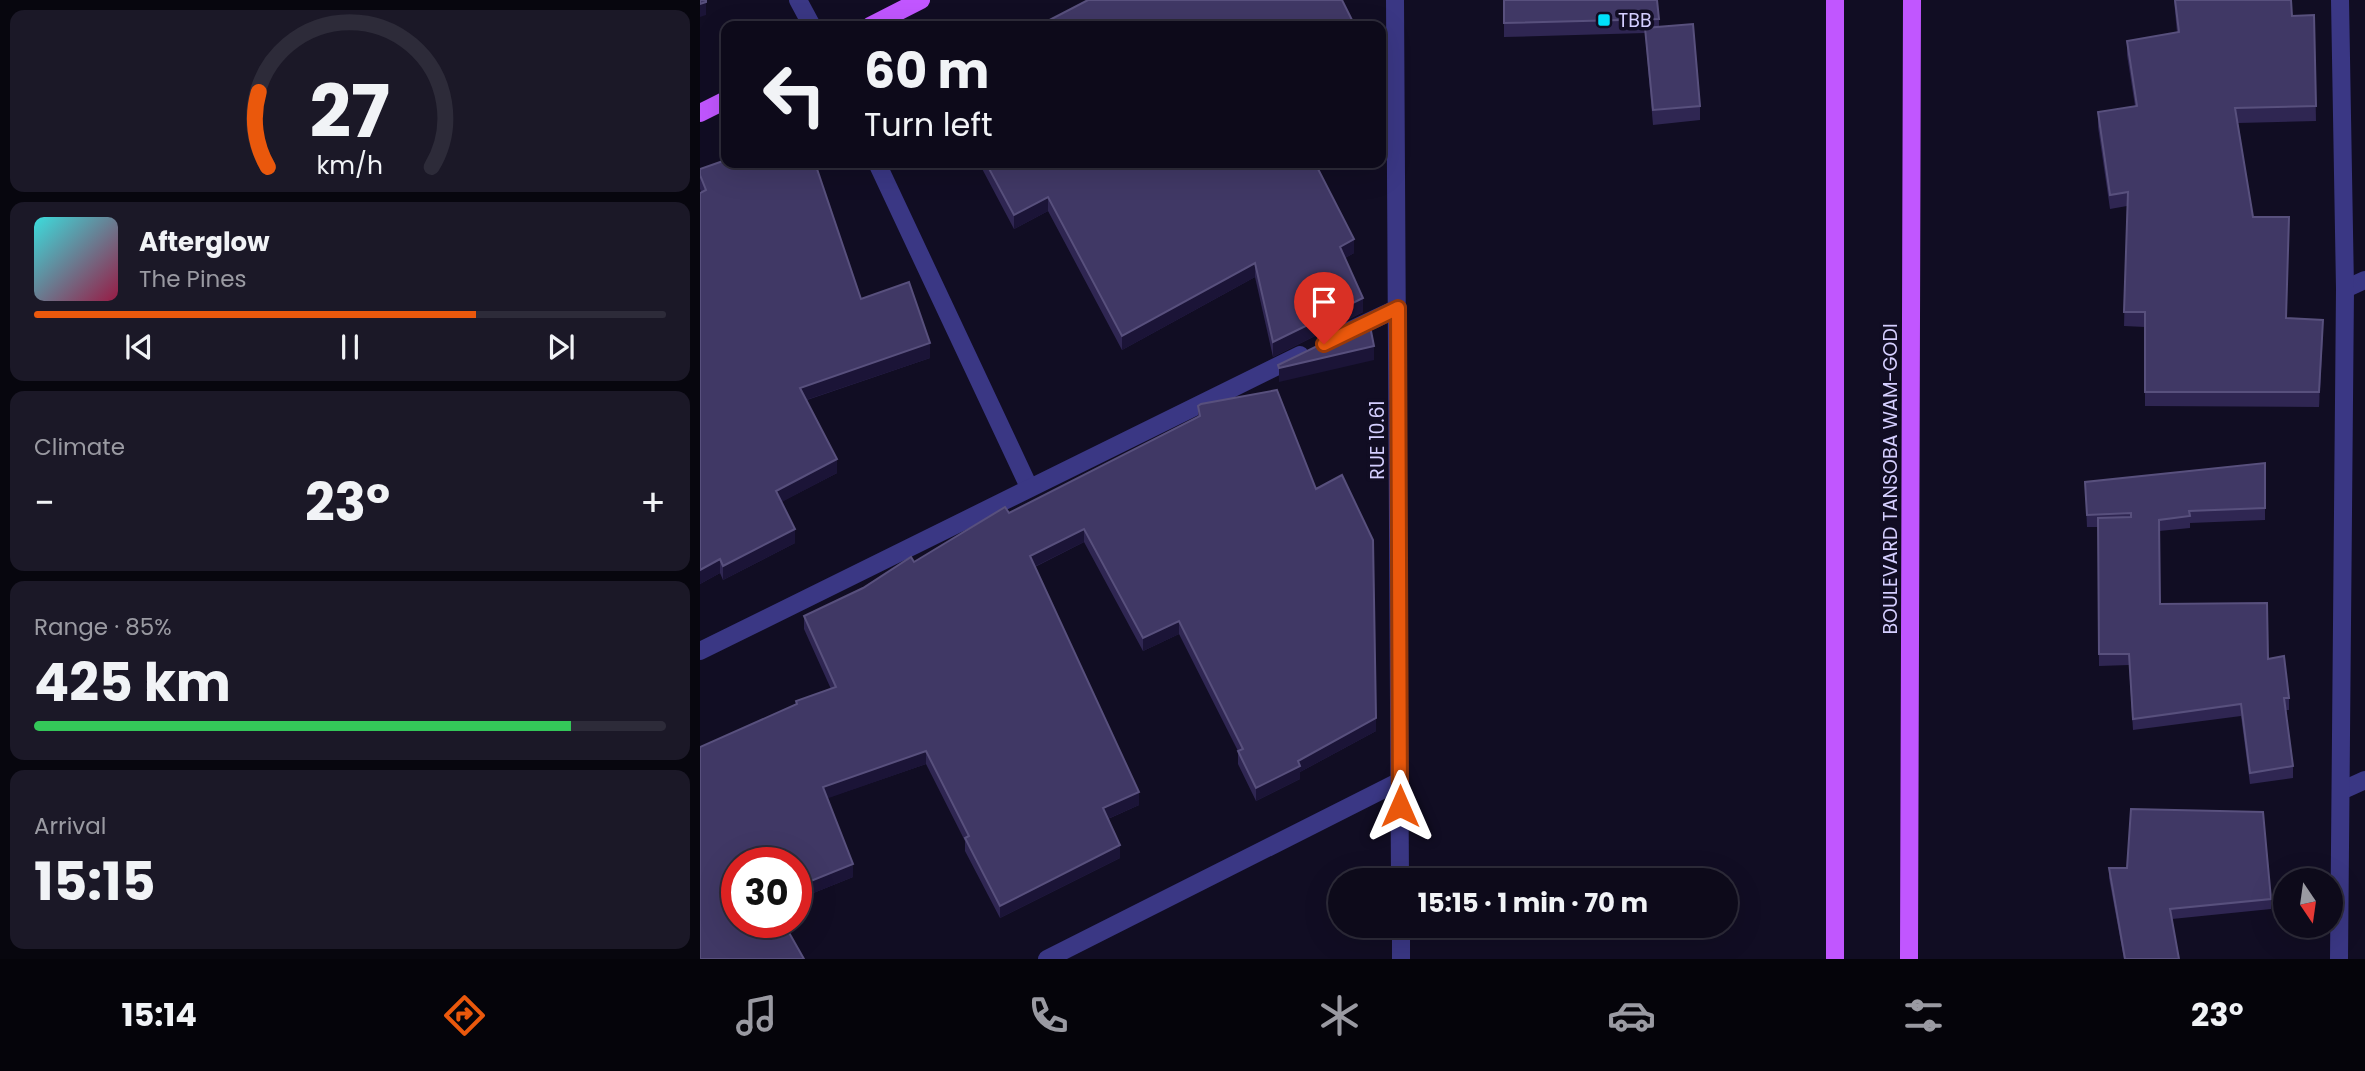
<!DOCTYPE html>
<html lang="en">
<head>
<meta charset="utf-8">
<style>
	:root { --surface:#0d0a1a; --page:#1b1827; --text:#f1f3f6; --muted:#9a9aa2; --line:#2d2b39; --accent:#ea580c }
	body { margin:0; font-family:Poppins,sans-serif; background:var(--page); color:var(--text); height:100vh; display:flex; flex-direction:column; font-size:26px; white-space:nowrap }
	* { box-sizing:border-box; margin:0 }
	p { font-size:23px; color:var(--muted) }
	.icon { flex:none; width:38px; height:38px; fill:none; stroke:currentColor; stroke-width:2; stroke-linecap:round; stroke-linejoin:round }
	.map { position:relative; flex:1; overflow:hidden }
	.side { display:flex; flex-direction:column; gap:10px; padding:10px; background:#07060e; width:700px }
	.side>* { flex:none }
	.guide { position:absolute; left:21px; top:21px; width:665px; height:147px; border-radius:14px; box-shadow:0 7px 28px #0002,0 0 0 2px var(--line); background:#0d0a1a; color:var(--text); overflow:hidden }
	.needle { width:46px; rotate:167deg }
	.controls { position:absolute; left:1573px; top:868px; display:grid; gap:14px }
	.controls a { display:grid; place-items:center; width:70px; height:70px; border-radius:50%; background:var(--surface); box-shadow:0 7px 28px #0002,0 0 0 2px var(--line); font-size:35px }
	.speed { position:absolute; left:21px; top:847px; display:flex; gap:14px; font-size:35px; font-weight:700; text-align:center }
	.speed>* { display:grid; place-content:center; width:91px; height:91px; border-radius:50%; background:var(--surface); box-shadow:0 7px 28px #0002,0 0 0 2px var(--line); line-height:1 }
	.speed .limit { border:10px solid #d22; background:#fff; color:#111 }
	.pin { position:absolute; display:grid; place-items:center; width:60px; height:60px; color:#fff; margin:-72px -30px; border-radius:50% 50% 50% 0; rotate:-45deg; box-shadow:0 0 7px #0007 }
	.pin .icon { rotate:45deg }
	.me { position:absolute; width:77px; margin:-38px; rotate:0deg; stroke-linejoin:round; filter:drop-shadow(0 0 5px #0008) }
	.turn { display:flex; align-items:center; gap:24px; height:147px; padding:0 28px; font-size:32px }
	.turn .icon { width:91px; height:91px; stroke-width:2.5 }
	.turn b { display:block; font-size:49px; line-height:60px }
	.big { font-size:52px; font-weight:700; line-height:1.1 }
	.side .tile { flex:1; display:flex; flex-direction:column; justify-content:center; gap:10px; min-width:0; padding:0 24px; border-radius:14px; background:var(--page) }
	.side .dial { align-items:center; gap:0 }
	.dial svg { height:182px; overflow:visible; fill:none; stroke:var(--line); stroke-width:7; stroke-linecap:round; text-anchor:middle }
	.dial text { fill:var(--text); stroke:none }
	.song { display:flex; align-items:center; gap:21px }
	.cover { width:84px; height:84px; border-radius:10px; background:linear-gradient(135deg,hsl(180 70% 55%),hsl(340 70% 35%)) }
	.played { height:7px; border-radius:4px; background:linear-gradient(90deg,var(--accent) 70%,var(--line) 70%) }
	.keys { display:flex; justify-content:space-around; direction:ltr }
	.heat { display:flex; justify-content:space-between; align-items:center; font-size:38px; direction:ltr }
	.charge { height:10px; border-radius:5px; background:linear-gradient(90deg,#34c759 85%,var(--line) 0) }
	.trip { position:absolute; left:628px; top:868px; width:410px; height:70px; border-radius:35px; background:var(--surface); box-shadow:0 7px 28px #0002,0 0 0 2px var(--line); font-weight:700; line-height:70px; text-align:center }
	.tab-bar { display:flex; height:112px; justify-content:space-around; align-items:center; background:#05040a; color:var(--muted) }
	.tab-bar .icon { width:49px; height:49px }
	.tab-bar .active { color:var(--accent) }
	.tab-bar b { font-size:32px; color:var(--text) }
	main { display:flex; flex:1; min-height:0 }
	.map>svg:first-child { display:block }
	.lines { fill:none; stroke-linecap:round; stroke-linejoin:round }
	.minor { stroke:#3a3784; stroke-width:18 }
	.major { stroke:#c156ff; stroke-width:18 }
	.wall { fill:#2f2652 }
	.shaded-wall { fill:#1b1437 }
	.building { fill:#403865; stroke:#58507d; stroke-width:2 }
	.route-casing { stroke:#983908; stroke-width:18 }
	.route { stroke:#ea580c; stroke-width:12 }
	.poi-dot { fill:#00e0fa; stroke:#110d23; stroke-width:2.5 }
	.labels { text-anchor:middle; stroke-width:7; stroke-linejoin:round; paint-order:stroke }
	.poi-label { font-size:19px; fill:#d5cfff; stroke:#110d23; text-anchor:start }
	.street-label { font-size:19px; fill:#d5cfff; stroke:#110d23 }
</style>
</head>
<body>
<main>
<section class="side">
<div class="tile dial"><svg viewBox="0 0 100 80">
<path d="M14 69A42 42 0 1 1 86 69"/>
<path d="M14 69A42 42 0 0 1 10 36" stroke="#ea580c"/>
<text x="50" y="56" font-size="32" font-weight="700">27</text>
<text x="50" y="72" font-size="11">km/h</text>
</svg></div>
<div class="tile">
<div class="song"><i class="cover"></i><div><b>Afterglow</b><p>The Pines</p></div></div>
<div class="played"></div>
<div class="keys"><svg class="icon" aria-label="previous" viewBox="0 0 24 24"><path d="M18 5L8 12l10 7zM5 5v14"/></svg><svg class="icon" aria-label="pause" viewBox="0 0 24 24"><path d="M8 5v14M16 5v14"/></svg><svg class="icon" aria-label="next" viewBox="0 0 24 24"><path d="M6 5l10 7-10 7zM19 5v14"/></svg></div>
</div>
<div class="tile"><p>Climate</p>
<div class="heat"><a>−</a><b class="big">23°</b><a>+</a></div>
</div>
<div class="tile"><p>Range · 85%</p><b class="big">425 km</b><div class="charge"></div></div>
<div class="tile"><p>Arrival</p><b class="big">15:15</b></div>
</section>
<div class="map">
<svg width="1665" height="959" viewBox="0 0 1665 959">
	<rect width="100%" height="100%" fill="#110d23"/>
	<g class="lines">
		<g class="minor">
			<path d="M98,0L112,26"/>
			<path d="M695,0L700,880"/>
			<path d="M177,163L329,487"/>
			<path d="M1645,289L1665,280"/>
			<path d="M647,332L698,308"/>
			<path d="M0,651L600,355"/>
			<path d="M1643,790L1665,780"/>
			<path d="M701,926V959"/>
			<path d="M347,959L700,781"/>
			<path d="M1639,959L1645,289L1640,0"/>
		</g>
		<g class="major">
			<path d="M1135,0V959"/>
			<path d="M170,26L221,0"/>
			<path d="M0,113L26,100"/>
			<path d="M1209,959L1212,0"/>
		</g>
	</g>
	<g class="wall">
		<path d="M804,0L959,19V27L1000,106V120L953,125L945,33L804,37Z"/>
		<path d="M1474,0H1591L1592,16L1614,15L1616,121L1538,123L1553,217L1587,318L1623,334L1619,407L1445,406V327L1424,326L1427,206L1410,209L1398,127V112L1435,106L1427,55V41L1477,33Z"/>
		<path d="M279,163H615L654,253L645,258L663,312L573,357L555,277L422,350L348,211L314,229Z"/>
		<path d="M0,169L161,299L230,358L107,400L137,473L81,502L95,543L23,580L20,573L0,584V193L1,192L0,189Z"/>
		<path d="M498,406L676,731L600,772V779L556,801L538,764V751L479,634L443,651L384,542L335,567L439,805L408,819L420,858L300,918L265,851V841L226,764L127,798L153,877L96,900V863L0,959L96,704V701L131,689L104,629V616L163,588L498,417Z"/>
		<path d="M1565,463V520L1490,523V528L1459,531L1460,604L1568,659L1589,698V710H1585L1593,766V778L1550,784L1541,716L1433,730L1429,665L1399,666L1398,527H1387L1385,482Z"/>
		<path d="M1409,868L1571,899V909L1472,919L1479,959H1424L1409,878Z"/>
	</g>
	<g class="shaded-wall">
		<path d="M6,2V15L0,17V4Z"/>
		<path d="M348,197V211L314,229V215Z"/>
		<path d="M654,239V253L640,261V247Z"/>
		<path d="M555,263V277L422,350V336Z"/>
		<path d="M663,298V312L573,357V342Z"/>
		<path d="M1623,320V334L1619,407V392Z"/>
		<path d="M230,343V358L100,402V388Z"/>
		<path d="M674,346V360L579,382V368Z"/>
		<path d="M137,459V473L76,505V491Z"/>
		<path d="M95,529V543L23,580V566Z"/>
		<path d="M384,529V542L330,569V556Z"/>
		<path d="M20,559V573L0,584V570Z"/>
		<path d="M479,621V634L443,651V638Z"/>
		<path d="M676,718V731L600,772V779L556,801V788L598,761Z"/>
		<path d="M226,751V764L123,800V787Z"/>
		<path d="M439,792V805L403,821V808Z"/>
		<path d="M420,845V858L300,918V906Z"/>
		<path d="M153,864V877L96,900V887Z"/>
	</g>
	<g class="building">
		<path d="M0,0H6V2L0,4Z"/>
		<path d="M388,0H642L655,26H338Z"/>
		<path d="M804,0H957L959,19L804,23Z"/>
		<path d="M1475,0H1591L1592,16L1614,15L1616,106L1535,108L1553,217H1589L1586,318L1623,320L1619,392H1445V312H1424L1428,192L1410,195L1398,112L1437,106L1427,41L1479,32Z"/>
		<path d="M993,24L1000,106L953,110L945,28Z"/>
		<path d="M26,160V163H115L161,299L209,282L230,343L100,388L137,459L76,491L95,529L23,566L20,559L0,570V193L6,190L0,175V169Z"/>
		<path d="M286,163H615L654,239L640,247L663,298L573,342L555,263L422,336L348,197L314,215Z"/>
		<path d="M669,321L674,346L579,368L578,365Z"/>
		<path d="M577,390L616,489L642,475L673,540L676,718L598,761L600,766L556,788L538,751L543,749L479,621L443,638L384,529L330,556L439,792L403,808L420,845L300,906L265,838L269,836L226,751L123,787L153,864L96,887V863H37V922H83L104,959H0V747L97,704L96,701L136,687L104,616L163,588L211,557L214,562L305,507L309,513L500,416L498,406L501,404Z"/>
		<path d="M1565,463V508L1489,511L1490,516L1459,520L1460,604L1567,603L1568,659L1584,656L1589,698H1584L1593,766L1550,773L1541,704L1433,719L1429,654H1399L1398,518L1431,517V513L1387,515L1385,482Z"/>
		<path d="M1431,809L1563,812L1571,899L1470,909L1479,959H1425L1409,868H1427Z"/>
	</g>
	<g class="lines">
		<g class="route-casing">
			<path id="route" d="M624,344L698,308L700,806"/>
		</g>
		<use href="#route" class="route"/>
	</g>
	<rect class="poi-dot" x="897" y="13" width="14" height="14" rx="3.5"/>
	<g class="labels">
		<g class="poi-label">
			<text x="918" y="27">TBB</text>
		</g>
		<g class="street-label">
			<text transform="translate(677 440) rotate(-90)" y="7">RUE 10.61</text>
			<text transform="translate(1190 479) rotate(-90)" y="7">BOULEVARD TANSOBA WAM-GODI</text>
		</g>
	</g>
</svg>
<div class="controls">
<a><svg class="needle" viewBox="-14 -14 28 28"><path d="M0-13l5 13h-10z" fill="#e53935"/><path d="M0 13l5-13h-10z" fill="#9a9aa2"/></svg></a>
</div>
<div class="speed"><div class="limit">30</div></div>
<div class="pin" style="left:624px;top:344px;background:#d93025"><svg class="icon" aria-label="arrive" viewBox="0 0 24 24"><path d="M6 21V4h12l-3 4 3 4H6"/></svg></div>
<svg class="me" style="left:700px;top:806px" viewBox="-20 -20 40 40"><path d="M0-17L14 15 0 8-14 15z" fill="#ea580c" stroke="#fff" stroke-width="4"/></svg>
<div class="trip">15:15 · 1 min · 70 m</div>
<div class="guide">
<div class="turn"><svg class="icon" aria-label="left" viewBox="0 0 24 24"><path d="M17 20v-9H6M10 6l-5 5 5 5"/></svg><div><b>60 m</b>Turn left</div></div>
</div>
</div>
</main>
<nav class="tab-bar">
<b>15:14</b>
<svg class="icon active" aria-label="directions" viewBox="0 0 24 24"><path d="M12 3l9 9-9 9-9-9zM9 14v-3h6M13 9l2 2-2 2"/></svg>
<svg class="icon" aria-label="music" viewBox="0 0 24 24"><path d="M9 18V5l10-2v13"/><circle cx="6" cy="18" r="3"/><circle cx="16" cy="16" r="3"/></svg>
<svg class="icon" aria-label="phone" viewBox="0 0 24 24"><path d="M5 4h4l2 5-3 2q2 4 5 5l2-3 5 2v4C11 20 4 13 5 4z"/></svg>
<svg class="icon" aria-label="climate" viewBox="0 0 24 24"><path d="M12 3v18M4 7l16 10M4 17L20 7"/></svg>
<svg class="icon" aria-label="car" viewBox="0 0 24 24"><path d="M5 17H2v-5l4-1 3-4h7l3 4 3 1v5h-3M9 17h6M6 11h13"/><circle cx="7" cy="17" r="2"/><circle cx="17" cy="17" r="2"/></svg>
<svg class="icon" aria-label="filters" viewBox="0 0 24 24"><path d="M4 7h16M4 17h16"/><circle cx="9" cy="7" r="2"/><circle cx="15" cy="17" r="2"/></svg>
<b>23°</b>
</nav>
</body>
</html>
